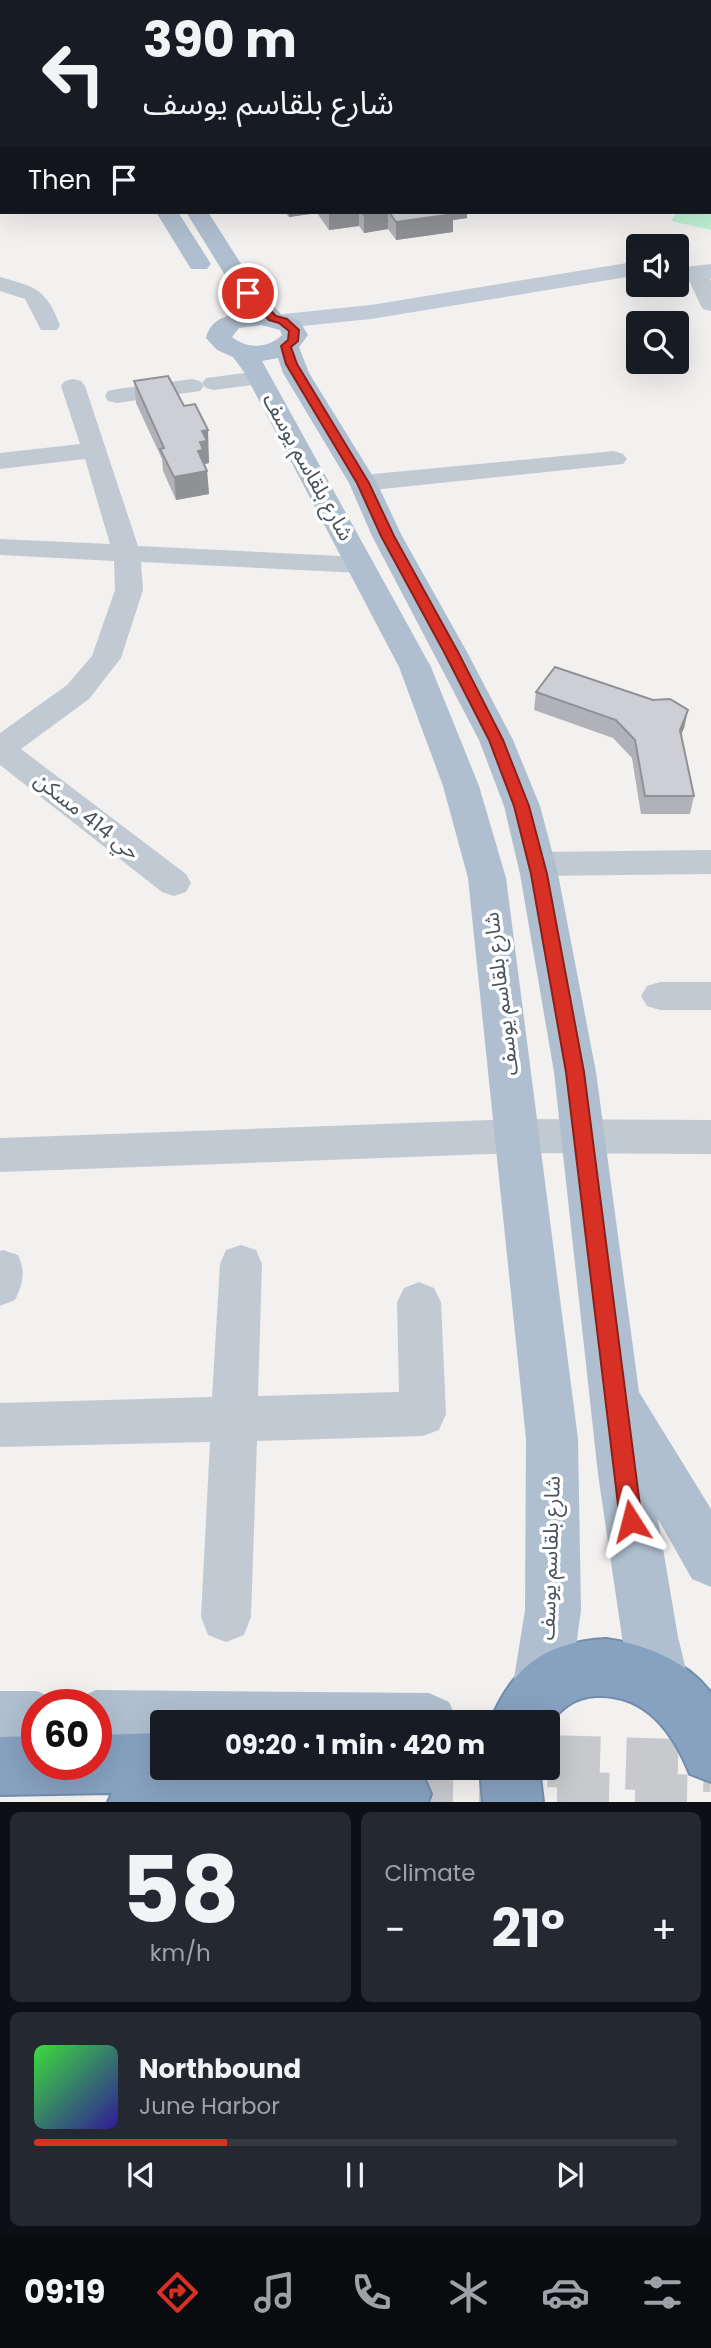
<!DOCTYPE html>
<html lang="en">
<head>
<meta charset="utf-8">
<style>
	:root { --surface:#171b24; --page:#242831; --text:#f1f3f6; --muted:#9ea1a6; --line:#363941; --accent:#d93025 }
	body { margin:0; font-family:Poppins,"Noto Sans Arabic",sans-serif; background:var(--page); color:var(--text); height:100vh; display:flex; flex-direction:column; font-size:26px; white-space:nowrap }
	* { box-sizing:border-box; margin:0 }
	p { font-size:23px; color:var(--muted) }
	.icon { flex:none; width:38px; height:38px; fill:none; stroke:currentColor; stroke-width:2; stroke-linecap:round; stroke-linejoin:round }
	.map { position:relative; height:1802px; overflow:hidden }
	.panel { display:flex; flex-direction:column; gap:10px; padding:10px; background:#0d0f14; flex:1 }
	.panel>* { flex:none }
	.hud { position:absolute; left:0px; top:0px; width:712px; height:214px; box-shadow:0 7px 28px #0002; background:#171b24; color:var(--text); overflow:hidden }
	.tools { position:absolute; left:626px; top:234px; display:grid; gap:14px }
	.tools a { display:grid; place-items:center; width:63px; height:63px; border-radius:7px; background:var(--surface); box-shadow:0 7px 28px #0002; font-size:35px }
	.speed { position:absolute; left:21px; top:1689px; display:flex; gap:14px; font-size:35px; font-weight:700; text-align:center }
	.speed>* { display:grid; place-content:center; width:91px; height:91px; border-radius:50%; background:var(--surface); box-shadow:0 7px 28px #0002; line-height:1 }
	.speed .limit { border:10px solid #d22; background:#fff; color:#111 }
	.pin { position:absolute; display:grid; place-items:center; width:60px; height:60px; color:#fff; margin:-30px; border:4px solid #fff; border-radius:50%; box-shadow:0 2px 7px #0007 }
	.me { position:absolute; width:77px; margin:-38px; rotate:351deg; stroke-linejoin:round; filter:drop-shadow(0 0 5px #0008) }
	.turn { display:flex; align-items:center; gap:24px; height:147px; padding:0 28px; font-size:32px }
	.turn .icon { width:91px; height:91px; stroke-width:2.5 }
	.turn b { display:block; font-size:49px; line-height:60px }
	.then { display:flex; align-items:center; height:66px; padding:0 28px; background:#0003; gap:14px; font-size:26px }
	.big { font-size:52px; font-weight:700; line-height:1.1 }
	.panel .tile { flex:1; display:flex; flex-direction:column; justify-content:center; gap:10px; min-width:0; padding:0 24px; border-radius:10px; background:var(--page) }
	.panel .dial { align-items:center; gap:0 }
	.dial b { font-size:91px; line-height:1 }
	.song { display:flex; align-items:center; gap:21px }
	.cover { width:84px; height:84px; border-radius:10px; background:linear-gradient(135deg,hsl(120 70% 55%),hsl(250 70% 35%)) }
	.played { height:7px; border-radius:4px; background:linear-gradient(90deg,var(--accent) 30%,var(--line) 30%) }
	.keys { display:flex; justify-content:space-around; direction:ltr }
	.heat { display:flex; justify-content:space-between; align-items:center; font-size:38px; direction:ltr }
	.panel .tiles { flex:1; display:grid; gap:10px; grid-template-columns:1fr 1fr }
	.tile:last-child { grid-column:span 2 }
	.trip { position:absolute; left:150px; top:1710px; width:410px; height:70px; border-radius:7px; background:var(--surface); box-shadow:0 7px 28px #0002; font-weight:700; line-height:70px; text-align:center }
	.tab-bar { display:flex; height:112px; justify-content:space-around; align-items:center; background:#090b0e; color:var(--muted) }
	.tab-bar .icon { width:49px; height:49px }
	.tab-bar .active { color:var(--accent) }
	.tab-bar b { font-size:32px; color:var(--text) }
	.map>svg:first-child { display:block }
	.green { fill:#bef0d3 }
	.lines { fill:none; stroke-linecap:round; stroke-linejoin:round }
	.highway-tunnel { stroke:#c8c9cc; stroke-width:52; stroke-dasharray:52 26; stroke-linecap:butt }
	.highway-casing { stroke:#728cab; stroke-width:4 }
	.street { fill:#c1cad2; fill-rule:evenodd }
	.secondary { fill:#c1cbd7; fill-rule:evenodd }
	.primary { fill:#b0bfcf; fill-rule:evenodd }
	.highway { fill:#87a1c0; fill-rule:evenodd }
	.wall { fill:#b0b2b7 }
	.shaded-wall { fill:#909195 }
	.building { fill:#cdcfd5; stroke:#909195; stroke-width:2 }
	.route { fill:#d93025; stroke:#8d1f18; stroke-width:2 }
	.labels { text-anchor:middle; stroke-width:7; stroke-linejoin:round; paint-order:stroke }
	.street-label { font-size:21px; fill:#48535e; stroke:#fff }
</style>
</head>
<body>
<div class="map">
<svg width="711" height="1802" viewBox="0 0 711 1802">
	<rect width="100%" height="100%" fill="#f3f0f0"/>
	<path class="green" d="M711,184V230L671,221L677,212H710Z"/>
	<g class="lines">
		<g class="highway-tunnel">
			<path d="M548,1761L711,1766"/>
			<path d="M401,1794L711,1801"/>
		</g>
		<g class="highway-casing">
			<g id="highway">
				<path d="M606,1639C645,1644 687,1661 711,1693V1782L690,1774C673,1732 646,1694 596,1696C575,1697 559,1709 548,1727V1722H490C513,1666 545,1642 606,1639Z"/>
				<path d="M163,1733V1768H190L189,1771L409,1768L422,1773L431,1794L428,1802H108L112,1793L0,1795V1737L37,1736V1764H96V1735Z"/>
				<path d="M480,1768H539L543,1802H483Z"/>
			</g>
		</g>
		<g class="street">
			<path d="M160,0H176L178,2H161Z"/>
			<path d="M354,0H370L371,2H355Z"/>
			<path d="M449,0H465L467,2H450Z"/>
			<path d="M636,0H652L653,2H637Z"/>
			<path d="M710,1H711V11L710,2H708Z"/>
			<rect x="710" y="38" width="1" height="10"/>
			<rect x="710" y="84" width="1" height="10"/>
			<rect x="0" y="89" width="2" height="10"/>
			<rect x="0" y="116" width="2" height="10"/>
			<path d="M0,163L2,164V179L0,178Z"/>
			<path d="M696,266L704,267L711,281V311L703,309L700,304L685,272L688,267Z"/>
			<path d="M0,277C36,287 46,289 60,325L57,330H41L25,299L0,291Z"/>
			<path d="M259,371L267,373L271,378L267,383L214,390L206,388L202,383L206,378Z"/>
			<path d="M73,379L81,381L85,386L138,546L361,557L371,559L375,565L371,571L361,573L141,562L143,590L121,658L89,699L21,749L186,874L191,883L186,892L174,896L162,892L0,765V733L67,685L92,656L115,590L114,561L0,555V539L110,544L85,459L0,469V453L80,444L61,386L65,381Z"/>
			<path d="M192,379L200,381L204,386L200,391L117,403L108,401L105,396L108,391L117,389Z"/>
			<path d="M614,451L623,454L627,459L623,464L363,491L354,489L350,483L354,477L363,475Z"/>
			<path d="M711,850V874L536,876L524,873L519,864L524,855L536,852Z"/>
			<path d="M660,982H711V1010H660L647,1006L641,996L647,986Z"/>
			<path d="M519,1119L711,1120V1154L519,1153L0,1172V1138Z"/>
			<path d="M241,1245L256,1250L262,1264L258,1396L399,1392L397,1302L404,1288L419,1282L434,1288L441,1302L446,1414L439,1430L423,1436L257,1441L251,1617L244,1635L226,1642L208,1635L201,1617L210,1442L0,1447V1403L212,1397L220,1264L226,1250Z"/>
			<path d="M3,1250L18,1255C26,1272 23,1283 15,1300L0,1306V1251Z"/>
		</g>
		<g class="secondary">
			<path d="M639,261V275L371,319L283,328L274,326L271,321L274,316L283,314L371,305Z"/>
			<path d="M711,264V278L677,282V268Z"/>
		</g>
		<g class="primary">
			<path d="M64,0H82V2H65Z"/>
			<path d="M156,212H178L211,264L207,269H191Z"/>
			<path d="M186,212H208L257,289L282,315L299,320L308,335L299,347L309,373L377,483L402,536L467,652L513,740L540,806L558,874L596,1072L639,1392L711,1509V1587L692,1579L658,1519L678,1637L690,1686L681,1706L661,1715L641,1706L632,1686L622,1637L598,1474L554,1072L520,874L504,806L479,740L372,536L349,483L283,373L278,358L262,361L431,667L479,786L506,878L578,1439L581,1610L570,1691L561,1711L541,1720L521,1711L512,1691L525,1610L526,1439L468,878L443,786L399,667L244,372L233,357L217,350L206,338C211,316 233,314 252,311L236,293ZM261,325L280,330L282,335C268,349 247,349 232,337L239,328Z"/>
			<path d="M96,1690L429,1693L449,1702L458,1722H163V1749L96,1748V1704H73L76,1699Z"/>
			<path d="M0,1691H37L57,1700L60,1704H37V1749H0Z"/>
		</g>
		<use href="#highway" class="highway"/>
	</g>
	<g class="wall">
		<path d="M285,212H467V218L453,220V232L396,240L388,229L364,233L359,226L329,230L317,213L289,217Z"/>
		<path d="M134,381L209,452H208L209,463L205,464L207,471L209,494L176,500L163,471L162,459L136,403Z"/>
		<path d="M536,692L653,700L688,710L684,728L681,735L694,796L690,814H641L632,758L613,738L534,710Z"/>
	</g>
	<g class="shaded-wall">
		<path d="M289,212H317V213L289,217Z"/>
		<path d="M329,212H359V226L329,230Z"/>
		<path d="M384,212H388V229L364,233V215Z"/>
		<path d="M445,212H467V218L453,220V232L396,240V222Z"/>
		<path d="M208,430L209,463L205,464V472L207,471L209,494L176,500L174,477L198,451L202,431Z"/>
		<path d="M688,710L684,728L676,748L680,730Z"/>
	</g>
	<g class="building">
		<path d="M289,0H329L333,2H289Z"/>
		<path d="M362,212H384L364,215Z"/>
		<path d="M389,212H452L454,214L396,222Z"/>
		<path d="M168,376L184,406L195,404L208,430L202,431L207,441L200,442L203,450L198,451L207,471L174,477L160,449L164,448L134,381Z"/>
		<path d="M555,667L653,700L670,699L688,710L680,730L694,796H645L635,740L616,720L536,692Z"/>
	</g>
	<path class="route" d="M244,291H251L276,316L287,319L299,330L298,341L291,347L297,364L369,483L394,536L458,652L503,740L529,806L547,874L584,1072L642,1521L639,1528L631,1532L623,1528L620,1521L566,1072L531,874L514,806L489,740L444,652L381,536L357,483L286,364L281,346L288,340L289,331L279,323L269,320L244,295Z"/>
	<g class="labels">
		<g class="street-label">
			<text transform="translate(308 467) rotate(61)" y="7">شارع بلقاسم يوسف</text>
			<text transform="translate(87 816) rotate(38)" y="7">حي 414 مسكن</text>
			<text transform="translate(501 994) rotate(-97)" y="7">شارع بلقاسم يوسف</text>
			<text transform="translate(550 1558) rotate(-88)" y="7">شارع بلقاسم يوسف</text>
		</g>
	</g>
</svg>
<div class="tools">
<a><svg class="icon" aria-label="sound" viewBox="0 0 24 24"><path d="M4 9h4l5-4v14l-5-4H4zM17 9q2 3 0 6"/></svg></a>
<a><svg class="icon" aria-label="search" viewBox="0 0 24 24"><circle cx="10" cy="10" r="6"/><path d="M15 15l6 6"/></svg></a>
</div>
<div class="speed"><div class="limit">60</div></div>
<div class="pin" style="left:248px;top:293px;background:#d93025"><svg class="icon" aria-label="arrive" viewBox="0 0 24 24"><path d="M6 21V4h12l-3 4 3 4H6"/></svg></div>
<svg class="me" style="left:631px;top:1521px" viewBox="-20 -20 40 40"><path d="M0-17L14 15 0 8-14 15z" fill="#d93025" stroke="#fff" stroke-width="4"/></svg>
<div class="trip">09:20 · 1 min · 420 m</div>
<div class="hud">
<div class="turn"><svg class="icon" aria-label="left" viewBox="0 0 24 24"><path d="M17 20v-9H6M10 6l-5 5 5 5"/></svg><div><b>390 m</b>شارع بلقاسم يوسف</div></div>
<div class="then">Then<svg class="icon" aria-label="arrive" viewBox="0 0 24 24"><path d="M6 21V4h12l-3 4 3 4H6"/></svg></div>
</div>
</div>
<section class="panel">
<div class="tiles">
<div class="tile dial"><b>58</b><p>km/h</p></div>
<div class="tile"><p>Climate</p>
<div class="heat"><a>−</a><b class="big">21°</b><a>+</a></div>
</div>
<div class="tile">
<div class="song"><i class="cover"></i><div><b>Northbound</b><p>June Harbor</p></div></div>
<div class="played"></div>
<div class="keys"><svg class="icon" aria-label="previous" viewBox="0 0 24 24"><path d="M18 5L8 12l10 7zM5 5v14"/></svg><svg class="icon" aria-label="pause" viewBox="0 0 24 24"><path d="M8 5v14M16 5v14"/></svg><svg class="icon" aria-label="next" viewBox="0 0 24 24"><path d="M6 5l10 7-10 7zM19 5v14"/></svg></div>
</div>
</div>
</section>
<nav class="tab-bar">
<b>09:19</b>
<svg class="icon active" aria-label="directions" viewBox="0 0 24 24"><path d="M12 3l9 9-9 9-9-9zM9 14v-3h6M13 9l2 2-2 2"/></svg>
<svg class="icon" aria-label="music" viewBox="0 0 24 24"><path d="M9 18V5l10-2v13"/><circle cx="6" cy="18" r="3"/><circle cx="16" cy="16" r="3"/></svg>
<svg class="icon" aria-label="phone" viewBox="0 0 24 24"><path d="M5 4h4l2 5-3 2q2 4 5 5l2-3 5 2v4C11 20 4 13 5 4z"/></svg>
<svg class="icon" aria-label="climate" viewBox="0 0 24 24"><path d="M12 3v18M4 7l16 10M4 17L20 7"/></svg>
<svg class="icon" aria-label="car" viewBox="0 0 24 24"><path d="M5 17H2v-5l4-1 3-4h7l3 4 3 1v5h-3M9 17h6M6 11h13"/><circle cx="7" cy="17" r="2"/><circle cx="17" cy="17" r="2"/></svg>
<svg class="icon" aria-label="filters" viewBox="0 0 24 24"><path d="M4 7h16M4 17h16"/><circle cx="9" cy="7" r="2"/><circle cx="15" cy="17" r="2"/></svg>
</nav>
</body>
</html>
